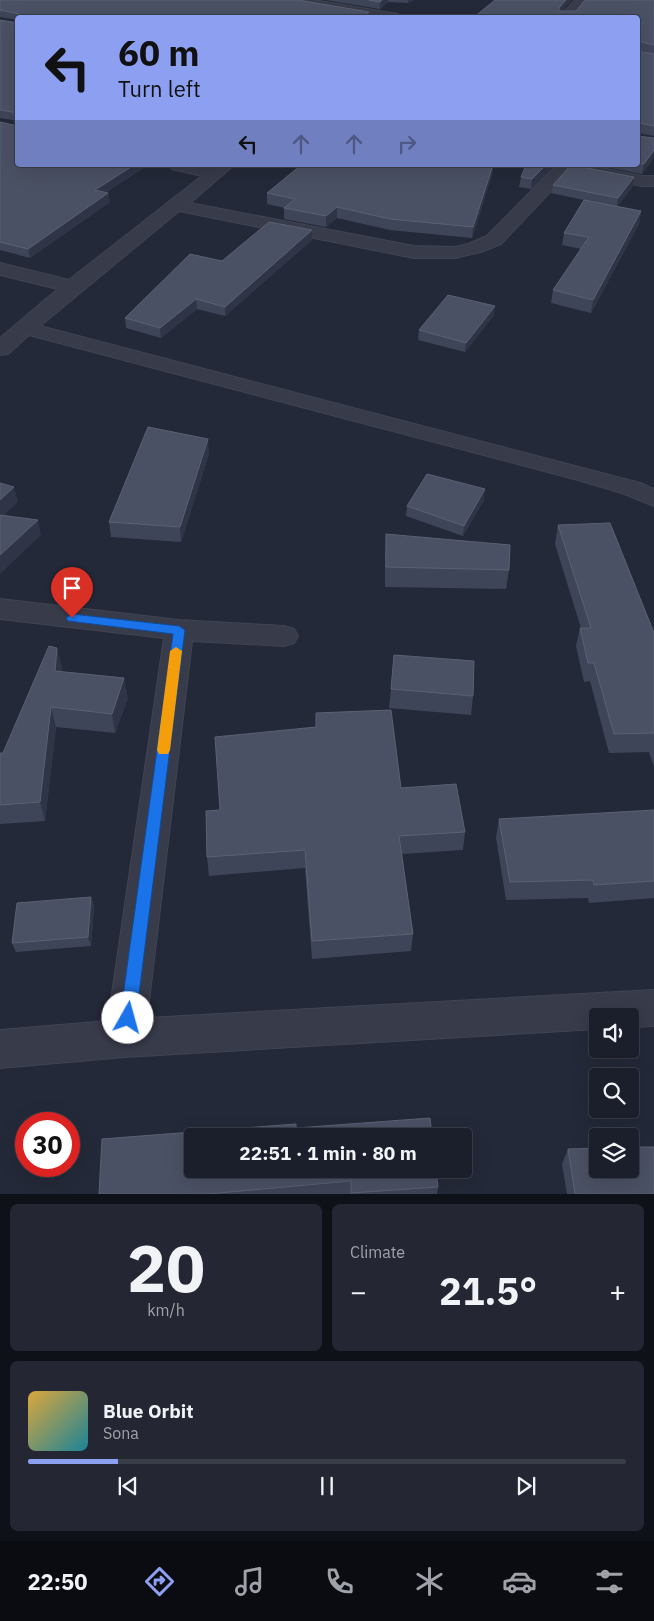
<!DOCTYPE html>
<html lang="en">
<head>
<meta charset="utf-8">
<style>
	:root { --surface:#1b1f2b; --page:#242733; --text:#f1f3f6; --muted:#a0a2a9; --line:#393d47; --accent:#8d9ff0 }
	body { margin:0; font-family:"IBM Plex Sans",sans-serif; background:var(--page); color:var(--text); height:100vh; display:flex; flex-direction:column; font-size:19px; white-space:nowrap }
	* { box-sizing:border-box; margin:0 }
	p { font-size:16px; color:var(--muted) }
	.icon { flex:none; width:28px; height:28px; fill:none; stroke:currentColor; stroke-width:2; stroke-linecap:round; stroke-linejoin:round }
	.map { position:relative; height:1194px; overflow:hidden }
	.panel { display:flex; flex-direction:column; gap:10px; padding:10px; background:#0f1118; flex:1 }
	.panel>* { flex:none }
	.guide { position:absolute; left:15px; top:15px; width:625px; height:152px; border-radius:5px; box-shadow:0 5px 20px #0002,0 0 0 1px var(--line); background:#8d9ff0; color:#111; overflow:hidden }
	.buttons { position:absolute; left:589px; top:1008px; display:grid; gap:10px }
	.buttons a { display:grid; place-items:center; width:50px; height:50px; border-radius:5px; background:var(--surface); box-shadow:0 5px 20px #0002,0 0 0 1px var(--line); font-size:25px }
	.speed { position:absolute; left:15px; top:1112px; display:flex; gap:10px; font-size:25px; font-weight:700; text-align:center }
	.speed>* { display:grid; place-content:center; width:65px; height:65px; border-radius:50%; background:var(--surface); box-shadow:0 5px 20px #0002,0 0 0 1px var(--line); line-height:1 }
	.speed .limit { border:8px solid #d22; background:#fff; color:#111 }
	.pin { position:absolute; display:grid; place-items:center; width:42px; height:42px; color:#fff; margin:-51px -21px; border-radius:50% 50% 50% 0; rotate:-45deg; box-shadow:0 0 5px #0007 }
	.pin .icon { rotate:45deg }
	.me { position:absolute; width:55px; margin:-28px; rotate:7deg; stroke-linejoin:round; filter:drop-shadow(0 0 4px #0008) }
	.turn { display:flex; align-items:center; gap:18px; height:105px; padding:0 20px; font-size:22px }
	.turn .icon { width:65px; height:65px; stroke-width:2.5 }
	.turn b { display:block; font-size:35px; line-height:42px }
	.lanes { display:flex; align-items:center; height:48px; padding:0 20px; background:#0003; justify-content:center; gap:25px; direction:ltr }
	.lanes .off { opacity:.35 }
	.big { font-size:38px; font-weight:700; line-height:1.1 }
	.panel .card { flex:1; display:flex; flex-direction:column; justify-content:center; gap:8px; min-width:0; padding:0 18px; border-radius:8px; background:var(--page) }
	.panel .dial { align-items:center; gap:0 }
	.dial b { font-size:65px; line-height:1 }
	.song { display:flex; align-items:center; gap:15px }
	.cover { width:60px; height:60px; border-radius:8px; background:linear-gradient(135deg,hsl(40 70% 55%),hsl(190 70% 35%)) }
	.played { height:5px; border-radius:2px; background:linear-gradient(90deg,var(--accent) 15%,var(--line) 15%) }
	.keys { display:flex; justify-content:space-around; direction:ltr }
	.heat { display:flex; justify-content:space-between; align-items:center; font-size:28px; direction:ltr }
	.panel .tiles { flex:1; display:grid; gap:10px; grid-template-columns:1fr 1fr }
	.card:last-child { grid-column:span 2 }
	.trip { position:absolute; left:184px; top:1128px; width:288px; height:50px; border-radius:5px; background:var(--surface); box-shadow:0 5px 20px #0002,0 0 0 1px var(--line); font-weight:700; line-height:50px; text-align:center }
	.tab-bar { display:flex; height:80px; justify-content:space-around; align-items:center; background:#0b0c11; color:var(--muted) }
	.tab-bar .icon { width:35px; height:35px }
	.tab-bar .current { color:var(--accent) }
	.tab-bar b { font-size:22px; color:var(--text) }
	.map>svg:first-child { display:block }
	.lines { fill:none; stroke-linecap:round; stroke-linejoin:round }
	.minor-casing { stroke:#404452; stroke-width:2 }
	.minor { fill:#373b4a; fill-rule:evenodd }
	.wall { fill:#3f4558 }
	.shaded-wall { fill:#2f3447 }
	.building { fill:#4b5164; stroke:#5b6173 }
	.route { fill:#1a73e8; stroke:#114b97 }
	.slow { fill:#f59e0b }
</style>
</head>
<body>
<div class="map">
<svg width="654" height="1194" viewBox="0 0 654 1194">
	<rect width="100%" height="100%" fill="#242939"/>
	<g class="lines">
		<g class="minor-casing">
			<g id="minor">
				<path d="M284,0H313L398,14L404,18H371L290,4Z"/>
				<path d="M575,0H588L573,18H559Z"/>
				<path d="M170,165H199L212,168L216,165H234L190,203L414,246L455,247L468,244L487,236L557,165H573L571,170L501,244L481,252L455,258H414L179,211L40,326L640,483L654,489V506L622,493L578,480L29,335L8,354L0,355V338L58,289L0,275V263L69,280L202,176L172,169Z"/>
				<path d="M596,167L642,176H654V186H642L590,176L588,172L590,168Z"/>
				<path d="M0,599L179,620L284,626L294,629L298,636L294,643L284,646L192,641L147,1018L654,990V1026L630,1027V1016H598V1029L125,1057L0,1068V1030L108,1021L164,638L0,619Z"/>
			</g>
		</g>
		<use href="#minor" class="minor"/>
	</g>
	<g class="wall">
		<path d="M0,0L369,12V18H18V20L0,17Z"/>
		<path d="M325,0H414L408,3L388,2L380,9Z"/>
		<path d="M654,0V54L638,50V51L654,54V136L638,133V136L652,161L642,174L595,165H638V18L563,11H576Z"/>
		<path d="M0,20L18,23V121L0,118Z"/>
		<path d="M0,122L18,165H148L105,193H108L110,202L30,258L0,250Z"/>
		<path d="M493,165L492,175L472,238L390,230L337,218L326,227L284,219V208H285L267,204V193Z"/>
		<path d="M551,169L531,189L519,187L521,177Z"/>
		<path d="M553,185L633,186L617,207L641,211L639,224L591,313L551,303L553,290L581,249L562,245L564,233L584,200L551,193Z"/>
		<path d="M312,240L225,316L197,309L161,338L126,328L125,318L222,261Z"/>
		<path d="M494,315L465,352L418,340L419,330Z"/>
		<path d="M209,454L181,542L111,537L109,522Z"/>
		<path d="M484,500L463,536L406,516L407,506Z"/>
		<path d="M558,525L654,633V767L649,752L609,753L590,681L584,682L576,646L580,628H581L555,544Z"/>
		<path d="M386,534L509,570L506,589L385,587V553Z"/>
		<path d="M62,667L61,672L128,698L115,733L56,727L45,821L0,824V753H3Z"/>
		<path d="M391,689L473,696L471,715L389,708Z"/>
		<path d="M316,713L401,788L465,832L463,850L402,854L413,934L411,951L312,959L305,868L209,876L207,857L220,810L316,727Z"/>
		<path d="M654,810V898L589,903L588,898L506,900L496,838L499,819Z"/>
		<path d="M91,897L94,907L91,946L16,952L12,943Z"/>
		<path d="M296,1128L438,1187L437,1194H99Z"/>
		<path d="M568,1149L654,1194H567L562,1164Z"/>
	</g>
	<g class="shaded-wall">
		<path d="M382,0H388V2L380,9V2Z"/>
		<path d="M408,0H414L408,3Z"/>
		<path d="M566,0H572L558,17L559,8Z"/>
		<path d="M369,12V18H363Z"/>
		<path d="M654,150V155L652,161L642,174L644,164Z"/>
		<path d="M134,165H148L96,199L95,190Z"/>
		<path d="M493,165L492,175L472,238L473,227Z"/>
		<path d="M546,165H551V169L531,189L532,179Z"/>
		<path d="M634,177L633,186L617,207L618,198Z"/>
		<path d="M108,193L110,202L30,258L28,249Z"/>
		<path d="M337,207V218L326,227V216Z"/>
		<path d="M641,211L639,224L591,313L593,300Z"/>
		<path d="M312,230V240L225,316V307Z"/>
		<path d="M196,299L197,309L161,338L160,328Z"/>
		<path d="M495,306L494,315L465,352L466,343Z"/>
		<path d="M208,439L209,454L181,542L180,527Z"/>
		<path d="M14,487L18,502L0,519V500Z"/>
		<path d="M485,489L484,500L463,536L464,526Z"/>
		<path d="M38,520L41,535L0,574V555Z"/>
		<path d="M57,648L62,667L59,690L55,671Z"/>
		<path d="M124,678L128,698L115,733L112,714Z"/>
		<path d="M51,707L56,727L45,821L40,802Z"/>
		<path d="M91,897L94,907L91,946L88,937Z"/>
	</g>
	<g class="building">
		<path d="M0,0H298L369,12L363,18H18L19,14L0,10Z"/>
		<path d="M369,0H382L380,2Z"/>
		<path d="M495,0H566L559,8V11H576L585,0H654V45L638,41V51L654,54V126L639,123L638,136L654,138V150L644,164L638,163V18H473Z"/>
		<path d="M0,20L18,23V113L0,110Z"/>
		<path d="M0,122L18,126V165H134L95,190L108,193L28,249L0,242Z"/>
		<path d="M301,165H493L473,227L390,219L337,207L326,216L284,208L295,199L267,193Z"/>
		<path d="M526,165H546L532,179L521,177Z"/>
		<path d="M571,165L634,177L618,198L553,185Z"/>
		<path d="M584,200L641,211L593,300L553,290L589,237L564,233Z"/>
		<path d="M269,222L312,230L225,307L196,299L160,328L125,318L190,254L222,261Z"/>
		<path d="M448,295L495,306L466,343L419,330Z"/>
		<path d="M148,427L208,439L180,527L109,522Z"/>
		<path d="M427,474L485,489L464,526L407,506Z"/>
		<path d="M0,483L14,487L0,500Z"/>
		<path d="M0,515L38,520L0,555Z"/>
		<path d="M610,523L654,633V733L614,734L594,663H588L580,628H591L558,525Z"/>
		<path d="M386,534L510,545L509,570L386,567Z"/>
		<path d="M49,646L57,648L55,671L124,678L112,714L51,707L40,802L0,805V753H3Z"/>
		<path d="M394,655L474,661L473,696L391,689Z"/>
		<path d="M391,710L401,788L456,784L465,832L399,836L413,934L312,941L305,850L207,857L206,811L220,810L215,737L316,727V713Z"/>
		<path d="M654,810V881L594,885L593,880L510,882L499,819Z"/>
		<path d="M91,897L88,937L12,943L17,903Z"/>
		<path d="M430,1118L432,1136H192V1169H436L438,1187L351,1193V1181L208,1194H99L102,1139L296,1124V1128Z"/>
		<path d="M630,1147H654V1194H575L568,1149L598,1148V1169H630Z"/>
	</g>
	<path class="route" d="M72,614L179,626L185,630L136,1018L133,1024L128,1026L122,1024L120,1018L173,634L68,621L66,618Z"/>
	<path class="slow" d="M176,647L182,651L170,750L168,754H159L157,750L170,651Z"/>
</svg>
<div class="buttons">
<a><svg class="icon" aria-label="sound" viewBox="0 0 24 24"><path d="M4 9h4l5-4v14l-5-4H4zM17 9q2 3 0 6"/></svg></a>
<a><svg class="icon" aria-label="search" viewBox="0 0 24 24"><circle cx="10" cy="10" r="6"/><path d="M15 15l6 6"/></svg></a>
<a><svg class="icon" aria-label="layers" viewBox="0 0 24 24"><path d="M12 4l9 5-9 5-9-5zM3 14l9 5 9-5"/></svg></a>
</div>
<div class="speed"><div class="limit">30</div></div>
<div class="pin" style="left:72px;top:618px;background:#d93025"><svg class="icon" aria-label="arrive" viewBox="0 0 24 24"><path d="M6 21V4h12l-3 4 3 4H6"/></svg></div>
<svg class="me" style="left:128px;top:1018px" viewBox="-20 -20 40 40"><circle r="19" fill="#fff"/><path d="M0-13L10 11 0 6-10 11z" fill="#1a73e8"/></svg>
<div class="trip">22:51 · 1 min · 80 m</div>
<div class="guide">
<div class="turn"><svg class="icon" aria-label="left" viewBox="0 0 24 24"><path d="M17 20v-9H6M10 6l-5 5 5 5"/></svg><div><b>60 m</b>Turn left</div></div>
<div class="lanes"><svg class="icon" aria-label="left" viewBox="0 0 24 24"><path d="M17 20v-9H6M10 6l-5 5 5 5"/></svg><svg class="icon off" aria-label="ahead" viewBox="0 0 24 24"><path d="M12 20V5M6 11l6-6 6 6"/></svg><svg class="icon off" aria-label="ahead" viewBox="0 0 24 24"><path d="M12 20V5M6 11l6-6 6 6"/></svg><svg class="icon off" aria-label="right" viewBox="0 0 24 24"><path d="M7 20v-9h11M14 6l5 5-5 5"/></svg></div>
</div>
</div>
<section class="panel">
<div class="tiles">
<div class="card dial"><b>20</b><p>km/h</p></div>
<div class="card"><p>Climate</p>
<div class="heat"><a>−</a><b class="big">21.5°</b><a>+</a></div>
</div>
<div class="card">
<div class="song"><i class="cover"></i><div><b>Blue Orbit</b><p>Sona</p></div></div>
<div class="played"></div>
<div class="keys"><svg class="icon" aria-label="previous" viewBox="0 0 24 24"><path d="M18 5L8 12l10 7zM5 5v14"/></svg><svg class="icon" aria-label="pause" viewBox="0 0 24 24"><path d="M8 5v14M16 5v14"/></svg><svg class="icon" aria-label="next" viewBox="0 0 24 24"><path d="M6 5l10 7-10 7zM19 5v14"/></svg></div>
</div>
</div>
</section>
<nav class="tab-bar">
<b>22:50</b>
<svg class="icon current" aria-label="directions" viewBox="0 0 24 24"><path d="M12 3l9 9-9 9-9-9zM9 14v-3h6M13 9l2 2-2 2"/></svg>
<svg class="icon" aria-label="music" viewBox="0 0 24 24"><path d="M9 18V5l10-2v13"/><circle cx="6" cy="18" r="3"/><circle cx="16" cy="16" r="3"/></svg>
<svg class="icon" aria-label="phone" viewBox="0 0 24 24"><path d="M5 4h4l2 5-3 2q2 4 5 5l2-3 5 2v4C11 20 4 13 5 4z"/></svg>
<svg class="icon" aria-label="climate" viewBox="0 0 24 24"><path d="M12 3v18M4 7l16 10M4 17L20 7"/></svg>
<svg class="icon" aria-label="car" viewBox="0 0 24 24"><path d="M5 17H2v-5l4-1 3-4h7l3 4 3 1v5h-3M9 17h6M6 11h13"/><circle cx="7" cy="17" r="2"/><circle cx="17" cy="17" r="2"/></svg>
<svg class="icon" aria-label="filters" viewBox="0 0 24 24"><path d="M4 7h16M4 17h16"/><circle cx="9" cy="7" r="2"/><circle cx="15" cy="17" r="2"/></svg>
</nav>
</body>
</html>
